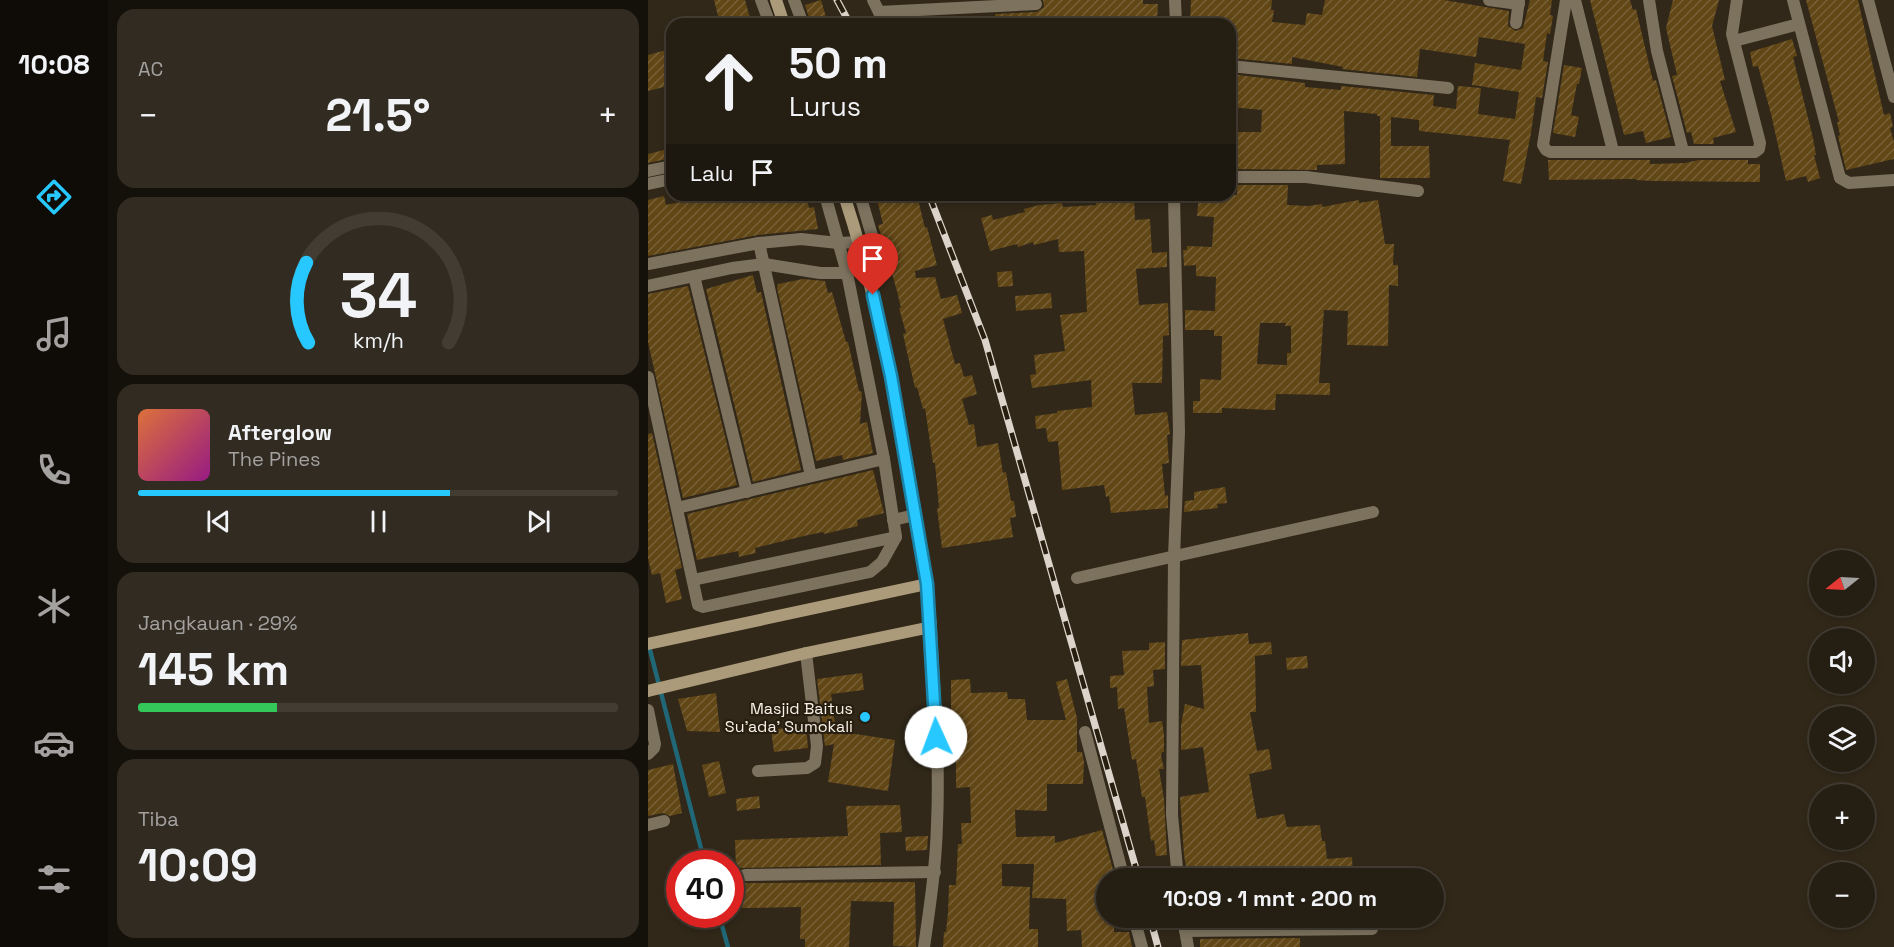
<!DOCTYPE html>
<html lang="id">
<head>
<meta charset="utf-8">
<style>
	:root { --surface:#251e13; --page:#312b21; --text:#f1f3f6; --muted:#a3a2a0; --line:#423c33; --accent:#27c8ff }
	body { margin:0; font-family:"Space Grotesk",sans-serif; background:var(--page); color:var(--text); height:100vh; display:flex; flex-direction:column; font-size:22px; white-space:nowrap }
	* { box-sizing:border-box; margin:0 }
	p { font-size:20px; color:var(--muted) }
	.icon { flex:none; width:33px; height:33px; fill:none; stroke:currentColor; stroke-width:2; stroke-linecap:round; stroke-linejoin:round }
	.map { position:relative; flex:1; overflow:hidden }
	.panel { display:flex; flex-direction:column; gap:9px; padding:9px; background:#14100a; width:540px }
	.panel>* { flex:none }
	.guide { position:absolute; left:18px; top:18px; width:570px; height:183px; border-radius:18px; box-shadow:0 3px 9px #0003,0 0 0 2px var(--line); background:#251e13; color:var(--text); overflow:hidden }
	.needle { width:39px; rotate:252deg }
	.controls { position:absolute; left:1161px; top:550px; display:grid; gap:12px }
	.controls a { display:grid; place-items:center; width:66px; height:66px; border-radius:50%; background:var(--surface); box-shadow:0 3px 9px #0003,0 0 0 2px var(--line); font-size:30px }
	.speed { position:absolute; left:18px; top:850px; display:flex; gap:12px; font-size:30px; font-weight:700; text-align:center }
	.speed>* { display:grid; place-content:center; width:78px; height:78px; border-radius:50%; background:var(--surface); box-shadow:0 3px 9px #0003,0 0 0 2px var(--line); line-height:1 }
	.speed .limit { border:9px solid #d22; background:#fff; color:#111 }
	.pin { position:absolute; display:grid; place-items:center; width:51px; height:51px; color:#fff; margin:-62px -26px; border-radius:50% 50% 50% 0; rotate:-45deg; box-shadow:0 0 6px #0007 }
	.pin .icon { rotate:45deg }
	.me { position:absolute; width:66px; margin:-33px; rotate:358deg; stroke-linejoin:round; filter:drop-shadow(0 0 4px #0008) }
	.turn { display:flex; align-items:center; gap:21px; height:126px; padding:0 24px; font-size:27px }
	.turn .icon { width:78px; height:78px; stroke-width:2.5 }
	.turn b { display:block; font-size:42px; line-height:51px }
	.then { display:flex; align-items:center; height:57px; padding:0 24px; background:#0003; gap:12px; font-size:22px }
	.big { font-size:45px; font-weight:600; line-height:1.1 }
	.panel .widget { flex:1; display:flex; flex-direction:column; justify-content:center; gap:9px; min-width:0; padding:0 21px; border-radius:18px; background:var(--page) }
	.panel .dial { align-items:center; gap:0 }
	.dial svg { height:156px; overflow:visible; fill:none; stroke:var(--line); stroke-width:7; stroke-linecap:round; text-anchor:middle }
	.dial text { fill:var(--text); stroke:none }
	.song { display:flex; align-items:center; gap:18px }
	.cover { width:72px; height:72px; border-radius:9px; background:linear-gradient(135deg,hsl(20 70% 55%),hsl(310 70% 35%)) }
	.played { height:6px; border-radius:3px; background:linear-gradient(90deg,var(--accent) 65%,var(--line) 65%) }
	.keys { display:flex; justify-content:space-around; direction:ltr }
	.heat { display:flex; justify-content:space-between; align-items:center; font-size:33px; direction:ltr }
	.charge { height:9px; border-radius:4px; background:linear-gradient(90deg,#34c759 29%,var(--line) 0) }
	.trip { position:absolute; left:448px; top:868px; width:348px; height:60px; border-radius:30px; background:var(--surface); box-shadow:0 3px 9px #0003,0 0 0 2px var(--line); font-weight:600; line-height:60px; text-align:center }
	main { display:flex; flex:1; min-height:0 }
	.dock { display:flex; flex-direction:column; width:108px; justify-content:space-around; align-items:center; background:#0f0c08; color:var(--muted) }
	.dock .icon { width:42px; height:42px }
	.dock .on { color:var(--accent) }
	.dock b { font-size:27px; color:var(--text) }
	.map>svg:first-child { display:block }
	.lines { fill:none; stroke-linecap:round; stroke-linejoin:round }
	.stream { stroke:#206877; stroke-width:4.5 }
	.building { fill:url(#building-hatch); fill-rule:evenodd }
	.minor { stroke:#7c725e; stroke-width:12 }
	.tertiary { stroke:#7c725e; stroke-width:12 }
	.secondary { stroke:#ab9b7a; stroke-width:12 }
	.rail-casing { stroke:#dcd4ca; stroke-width:7 }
	.rail { stroke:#281e10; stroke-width:4.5; stroke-dasharray:14; stroke-linecap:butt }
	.route-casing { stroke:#1982a6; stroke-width:15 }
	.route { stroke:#27c8ff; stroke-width:10 }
	.poi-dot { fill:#27c8ff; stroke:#281e10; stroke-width:2 }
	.labels { text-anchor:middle; stroke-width:4.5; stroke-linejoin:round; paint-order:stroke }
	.poi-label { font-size:16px; fill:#f8f1e8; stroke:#281e10; text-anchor:end }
</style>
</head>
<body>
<main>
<nav class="dock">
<b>10:08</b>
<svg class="icon on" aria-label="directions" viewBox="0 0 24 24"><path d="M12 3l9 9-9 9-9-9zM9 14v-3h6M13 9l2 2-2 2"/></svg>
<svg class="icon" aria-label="music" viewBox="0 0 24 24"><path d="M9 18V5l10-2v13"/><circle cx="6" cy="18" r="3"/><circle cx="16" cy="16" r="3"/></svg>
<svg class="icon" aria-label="phone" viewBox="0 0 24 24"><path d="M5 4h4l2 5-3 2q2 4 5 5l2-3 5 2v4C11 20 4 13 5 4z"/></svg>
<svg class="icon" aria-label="climate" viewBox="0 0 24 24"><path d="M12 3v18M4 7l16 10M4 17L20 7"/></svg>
<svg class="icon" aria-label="car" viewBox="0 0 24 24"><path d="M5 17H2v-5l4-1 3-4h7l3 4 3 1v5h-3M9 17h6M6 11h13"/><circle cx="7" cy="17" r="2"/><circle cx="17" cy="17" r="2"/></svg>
<svg class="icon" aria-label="filters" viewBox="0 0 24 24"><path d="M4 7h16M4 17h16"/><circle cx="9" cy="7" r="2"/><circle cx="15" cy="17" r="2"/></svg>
</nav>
<section class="panel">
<div class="widget"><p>AC</p>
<div class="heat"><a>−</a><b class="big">21.5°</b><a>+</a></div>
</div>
<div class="widget dial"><svg viewBox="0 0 100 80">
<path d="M14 69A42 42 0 1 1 86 69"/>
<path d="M14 69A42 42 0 0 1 13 28" stroke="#27c8ff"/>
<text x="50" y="56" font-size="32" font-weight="700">34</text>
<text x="50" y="72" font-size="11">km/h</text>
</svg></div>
<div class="widget">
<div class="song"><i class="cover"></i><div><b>Afterglow</b><p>The Pines</p></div></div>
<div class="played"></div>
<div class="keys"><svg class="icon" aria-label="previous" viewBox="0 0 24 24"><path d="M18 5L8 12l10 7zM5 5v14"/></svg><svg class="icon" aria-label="pause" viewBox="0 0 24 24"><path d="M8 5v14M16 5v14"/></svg><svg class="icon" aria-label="next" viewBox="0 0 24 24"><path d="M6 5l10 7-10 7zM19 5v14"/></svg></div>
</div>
<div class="widget"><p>Jangkauan · 29%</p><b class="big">145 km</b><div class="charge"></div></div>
<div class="widget"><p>Tiba</p><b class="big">10:09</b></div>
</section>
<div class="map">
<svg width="1246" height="947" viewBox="0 0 1246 947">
	<defs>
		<pattern id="building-hatch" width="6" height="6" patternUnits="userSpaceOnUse" patternTransform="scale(1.5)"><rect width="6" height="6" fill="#614616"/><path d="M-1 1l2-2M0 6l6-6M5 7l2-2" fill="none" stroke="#786138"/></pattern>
	</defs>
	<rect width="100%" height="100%" fill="#312819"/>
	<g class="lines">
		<g class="stream">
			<path d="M1,646L57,864"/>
			<path d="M71,915L80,947"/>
		</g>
	</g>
	<g class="building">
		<path d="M66,0H97L103,22L96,24H72Z"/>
		<path d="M173,0L180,24H163L157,5Z"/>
		<path d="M395,0H495V4H510L509,24H446V18L396,22V24H348L347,14L389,12L396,7Z"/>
		<path d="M543,0H624L623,10H626L624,22L657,25L659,13L674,15L677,0H796L861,11L860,26L868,31L875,28L882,0H904L902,15L905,16L902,34L899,33L895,61L900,62L894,98L888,97L883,133L873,184L855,181L862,140L771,131V120L743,117V146H781L782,178H732V116H729V114L696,111L697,164L669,165V170L582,169V132H613L614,110L582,107V74L657,83V87L693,90V86L786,95L785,106L808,109L810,86L833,88L830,114L867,119L871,92L824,85L827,63L873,70L877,44L831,37L828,57L772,49L769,77L694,69L695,67L644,57V64L582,58V24H542Z"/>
		<path d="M942,0H982L985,10L988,9L1005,81L1008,80L1023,137L998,143L995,131L976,135Z"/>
		<path d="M1025,0H1071L1064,26L1077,80L1072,81L1088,132L1065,138L1066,144H1046L1043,132L1039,133L1024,76L1029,75L1018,28Z"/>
		<path d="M1158,0H1210L1236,115L1242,113L1245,127L1242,128L1246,142V159L1198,170L1190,136L1192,135L1189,122H1191Z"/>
		<path d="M1144,39L1149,56L1145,57L1165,138L1168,155H1166L1172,178L1160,182L1158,176L1138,181L1123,114L1110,66L1105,67L1102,52Z"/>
		<path d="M18,50L24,72V85L0,91V55Z"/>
		<path d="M916,65L934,68L931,84H929L923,115L931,117L927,137L905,133Z"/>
		<path d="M24,148V158L0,163V154Z"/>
		<path d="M900,160H1002V164L1037,163L1051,160H1100V164H1112V182L1004,181L988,180V179L901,180Z"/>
		<path d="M589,185H640L639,205L660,206L674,204V207L711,200V203L730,200L737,244H746L745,265H750V286L741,285L740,346L699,345L700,311L676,310L671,383H682V395L628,394L627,410L574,408V413H545V401H552V379L573,380L574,336H566V330H537V310L567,311L568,277L548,276V265L536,266L535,250H539V246L564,247L566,217L549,216L551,195H589ZM612,323H638L637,326H643V353H639V365L609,364Z"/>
		<path d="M55,195H158L161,208L166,207L170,229L110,235L0,256V200L16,196L18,205L55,197Z"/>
		<path d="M228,195H269L277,228L279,227L289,265L267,271L268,278L287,277L293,299L309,295L314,313L295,319L307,364L312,363L316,377L324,375L329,394L314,399L321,425L326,424L329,447L350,443L355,473L358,472L363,501H366L368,517L362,518L365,537L294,548L289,508H291L287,463H285L277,408L275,409L269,387L267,388L255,334L258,333L251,308H253L249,291L230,225L235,224Z"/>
		<path d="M486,199L487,220L502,219L504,253L519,252V267L488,269L491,305L520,303L521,335L515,336L514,383H484L487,415L519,412L522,434L519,435L521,463L514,464L517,496L520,495V508L463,513L461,496L458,497L456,485L414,490L410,441L400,442L398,428L388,429L387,416L409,413V411L444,407L443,380L384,388L382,375L388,374L386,355L417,351L412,315L439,312L436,251L411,252L410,239L386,245L385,242L370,247L369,244L342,251L333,218L344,215L345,220L377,212L376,209L391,205L414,203L415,207L448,205V201Z"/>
		<path d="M364,271L365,286L350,287L349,272Z"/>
		<path d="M105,275L109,293L113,292L153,470L105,482L58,289Z"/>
		<path d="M155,279L177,281L180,293L184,292L198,342H200L211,391L214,392L212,424L219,422L225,453L195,460L194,455L168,461L129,288L130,284Z"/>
		<path d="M40,286L89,485L35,498L0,342V294Z"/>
		<path d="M403,293L404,308L368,311L367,296Z"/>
		<path d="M4,433L34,568L27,570L34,599L18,603L12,573L4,575L0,558V434Z"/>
		<path d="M225,470L236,513L209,520L210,526L176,534L175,532L156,536L107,548L108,553L91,557L90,551L49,560L39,514Z"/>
		<path d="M577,487L579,503L569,504L570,508L536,512L537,501L546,500V492Z"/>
		<path d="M600,633L601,644L623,642L624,654L607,656L608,712H602L609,751L621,749L624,769L601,774L609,819L636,814L639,827L672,825L674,841H677L679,859L704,857L705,875L662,879H540L536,855L532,797L561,792L555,747L533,750V725L537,704L556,709L553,665L533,666L534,640Z"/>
		<path d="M517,642V669L505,670L506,686L499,687L501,723L514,721L516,735V752H514L513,756L516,769H511L516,799L519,855L508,856L506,840L503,841L497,797H494L488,759L484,760L476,708L470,709L469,687L462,688V676L476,675L474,651L501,650V643Z"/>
		<path d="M659,656L660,668L639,670L638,658Z"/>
		<path d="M214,673L216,690L183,694L188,731L247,740L240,791L180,782L186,744L177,746L169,679Z"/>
		<path d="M322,679L323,693L359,692L360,699H377L379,720H418L408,682L419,679L429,718V752H434L436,762L435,784H399V811L367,810L368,837L407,836V843L454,830L466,873L459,875V919H466V932H481L484,947H434L433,930L419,931L418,899L384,898L386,864H354V886L382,887L381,929H390V947H295L296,932H298L300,913L301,885H308L310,844H314L313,823H323L322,787L308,788V716H303V680Z"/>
		<path d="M68,693L72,732L39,731L30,699Z"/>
		<path d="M158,725L160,748L126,752L123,730Z"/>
		<path d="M71,761L78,793L61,797L54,765Z"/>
		<path d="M25,764L34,813L22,816L15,813L0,816V770Z"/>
		<path d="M111,796L112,808L89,811L88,799Z"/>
		<path d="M252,805L254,832L232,833L233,865L88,868L87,840L200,836L198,806Z"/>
		<path d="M280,836L279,850L258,851L257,837Z"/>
		<path d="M92,881L97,883L267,882L268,947L245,946L246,902L203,901L201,947H157V939H152L153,907L94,908Z"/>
		<path d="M550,918H651V922L551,923Z"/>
		<path d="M652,938V947H552V939Z"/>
	</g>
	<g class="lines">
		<g class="minor">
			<path d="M113,0L122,24"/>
			<path d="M146,0L155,24"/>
			<path d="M225,0L237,24"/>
			<path d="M527,0L528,24"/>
			<path d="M841,0L871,4"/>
			<path d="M918,0L895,145L898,150L902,152H1107L1111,149L1112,143L1084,34L1089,0"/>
			<path d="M927,0L965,151"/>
			<path d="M1001,0L1009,51L1035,151"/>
			<path d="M1145,0L1192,178L1201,183L1246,180"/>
			<path d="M1220,0L1246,97"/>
			<path d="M231,12L388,4"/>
			<path d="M868,23L871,0"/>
			<path d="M1086,41L1151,24"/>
			<path d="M582,66L800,88"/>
			<path d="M0,171L24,166"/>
			<path d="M582,177H658L770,191"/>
			<path d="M0,184L24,179"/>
			<path d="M212,195L225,239L215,255"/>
			<path d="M526,195L531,432L526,557L524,815L530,879"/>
			<path d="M111,243L163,476"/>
			<path d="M0,264L111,243L153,239L190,243L212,242"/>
			<path d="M46,276L99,492"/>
			<path d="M0,286L84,268L116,264L172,273H199"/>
			<path d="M0,377L50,605L55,607L222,572L234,562L248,537L236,459L199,273L177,195"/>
			<path d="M29,508L236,459"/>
			<path d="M245,520L267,515"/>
			<path d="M429,578L725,512"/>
			<path d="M45,580L248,537"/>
			<path d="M0,710L7,744L6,748L0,754"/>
			<path d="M437,732L476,879"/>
			<path d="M110,771L159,768L167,763L169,746L158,653"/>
			<path d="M0,825L16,821"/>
			<path d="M97,875L287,872"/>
			<path d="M486,918L494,947"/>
			<path d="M535,918L540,947"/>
			<path d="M537,931L724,929"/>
		</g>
		<path class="tertiary" d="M276,947C282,906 288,865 289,824C292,758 286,692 283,627"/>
		<g class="secondary">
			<path d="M128,0L136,24"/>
			<path d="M0,644L279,584"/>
			<path d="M0,691L158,653L283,627C278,572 268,519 259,465C243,374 225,283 196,195"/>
		</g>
		<g class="rail-casing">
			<g id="rail">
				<path d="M189,0L202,24"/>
				<path d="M281,195L337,340L491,879"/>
				<path d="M502,918L510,947"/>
			</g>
		</g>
		<use href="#rail" class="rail"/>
	</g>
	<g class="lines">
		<g class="route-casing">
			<path id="route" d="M225,295L243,376L279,584L288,737"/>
		</g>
		<use href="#route" class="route"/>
	</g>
	<circle class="poi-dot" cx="217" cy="717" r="6"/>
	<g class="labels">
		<g class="poi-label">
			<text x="205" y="714">Masjid Baitus<tspan x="205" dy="18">Su'ada' Sumokali</tspan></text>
		</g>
	</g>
</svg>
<div class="controls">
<a><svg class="needle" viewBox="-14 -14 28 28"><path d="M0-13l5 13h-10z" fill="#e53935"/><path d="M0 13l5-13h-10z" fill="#a3a2a0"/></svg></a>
<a><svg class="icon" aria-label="sound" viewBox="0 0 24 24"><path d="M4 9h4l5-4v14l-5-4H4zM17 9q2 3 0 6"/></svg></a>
<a><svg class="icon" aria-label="layers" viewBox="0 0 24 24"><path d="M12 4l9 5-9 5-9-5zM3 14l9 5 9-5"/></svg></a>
<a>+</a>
<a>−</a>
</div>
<div class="speed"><div class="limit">40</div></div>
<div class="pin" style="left:225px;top:295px;background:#d93025"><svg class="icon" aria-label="arrive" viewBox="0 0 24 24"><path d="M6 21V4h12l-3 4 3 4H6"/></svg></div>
<svg class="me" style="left:288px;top:737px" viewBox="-20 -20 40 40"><circle r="19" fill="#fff"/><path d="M0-13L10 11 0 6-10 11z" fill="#27c8ff"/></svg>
<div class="trip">10:09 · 1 mnt · 200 m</div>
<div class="guide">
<div class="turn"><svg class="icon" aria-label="ahead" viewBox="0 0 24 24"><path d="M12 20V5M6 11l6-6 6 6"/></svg><div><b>50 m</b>Lurus</div></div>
<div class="then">Lalu<svg class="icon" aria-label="arrive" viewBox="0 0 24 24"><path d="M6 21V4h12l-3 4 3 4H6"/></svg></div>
</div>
</div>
</main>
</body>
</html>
